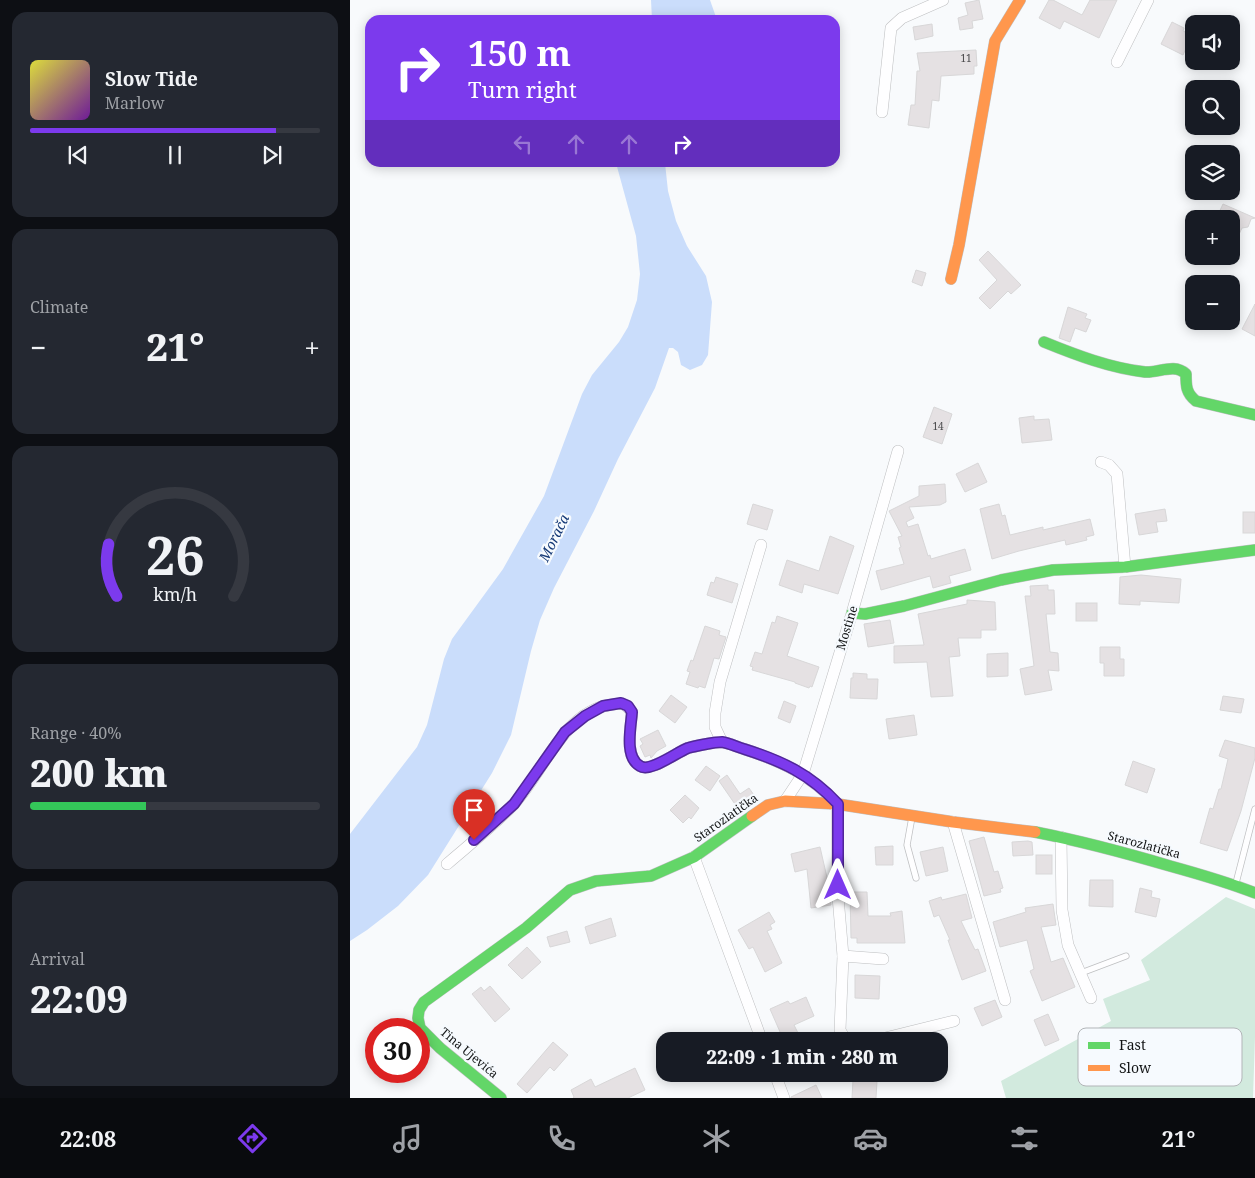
<!DOCTYPE html>
<html lang="en">
<head>
<meta charset="utf-8">
<style>
	:root { --surface:#171b24; --page:#242831; --text:#f1f3f6; --muted:#9ea1a6; --line:#363941; --accent:#7c3aed }
	body { margin:0; font-family:"Noto Serif",serif; background:var(--page); color:var(--text); height:100vh; display:flex; flex-direction:column; font-size:19px; white-space:nowrap }
	* { box-sizing:border-box; margin:0 }
	p { font-size:16px; color:var(--muted) }
	.icon { flex:none; width:28px; height:28px; fill:none; stroke:currentColor; stroke-width:2; stroke-linecap:round; stroke-linejoin:round }
	.map { position:relative; flex:1; overflow:hidden }
	.side { display:flex; flex-direction:column; gap:12px; padding:12px; background:#0d0f14; width:350px }
	.side>* { flex:none }
	.guide { position:absolute; left:15px; top:15px; width:475px; height:152px; border-radius:15px; box-shadow:0 2px 12px #0003; background:#7c3aed; color:#fff; overflow:hidden }
	.tools { position:absolute; left:835px; top:15px; display:grid; gap:10px }
	.tools a { display:grid; place-items:center; width:55px; height:55px; border-radius:10px; background:var(--surface); box-shadow:0 2px 12px #0003; font-size:25px }
	.speed { position:absolute; left:15px; top:1018px; display:flex; gap:10px; font-size:25px; font-weight:700; text-align:center }
	.speed>* { display:grid; place-content:center; width:65px; height:65px; border-radius:50%; background:var(--surface); box-shadow:0 2px 12px #0003; line-height:1 }
	.speed .limit { border:8px solid #d22; background:#fff; color:#111 }
	.pin { position:absolute; display:grid; place-items:center; width:42px; height:42px; color:#fff; margin:-51px -21px; border-radius:50% 50% 50% 0; rotate:-45deg; box-shadow:0 0 5px #0007 }
	.pin .icon { rotate:45deg }
	.me { position:absolute; width:55px; margin:-28px; rotate:0deg; stroke-linejoin:round; filter:drop-shadow(0 0 4px #0008) }
	.turn { display:flex; align-items:center; gap:18px; height:105px; padding:0 20px; font-size:22px }
	.turn .icon { width:65px; height:65px; stroke-width:2.5 }
	.turn b { display:block; font-size:35px; line-height:42px }
	.lanes { display:flex; align-items:center; height:48px; padding:0 20px; background:#0003; justify-content:center; gap:25px; direction:ltr }
	.lanes .off { opacity:.35 }
	.big { font-size:38px; font-weight:800; line-height:1.1 }
	.side .card { flex:1; display:flex; flex-direction:column; justify-content:center; gap:8px; min-width:0; padding:0 18px; border-radius:15px; background:var(--page) }
	.side .dial { align-items:center; gap:0 }
	.dial svg { height:130px; overflow:visible; fill:none; stroke:var(--line); stroke-width:7; stroke-linecap:round; text-anchor:middle }
	.dial text { fill:var(--text); stroke:none }
	.song { display:flex; align-items:center; gap:15px }
	.cover { width:60px; height:60px; border-radius:8px; background:linear-gradient(135deg,hsl(60 70% 55%),hsl(280 70% 35%)) }
	.played { height:5px; border-radius:2px; background:linear-gradient(90deg,var(--accent) 85%,var(--line) 85%) }
	.keys { display:flex; justify-content:space-around; direction:ltr }
	.heat { display:flex; justify-content:space-between; align-items:center; font-size:28px; direction:ltr }
	.charge { height:8px; border-radius:4px; background:linear-gradient(90deg,#34c759 40%,var(--line) 0) }
	.trip { position:absolute; left:306px; top:1032px; width:292px; height:50px; border-radius:15px; background:var(--surface); box-shadow:0 2px 12px #0003; font-weight:800; line-height:50px; text-align:center }
	.dock { display:flex; height:80px; justify-content:space-around; align-items:center; background:#090b0e; color:var(--muted) }
	.dock .icon { width:35px; height:35px }
	.dock .selected { color:var(--accent) }
	.dock b { font-size:22px; color:var(--text) }
	main { display:flex; flex:1; min-height:0 }
	.map>svg:first-child { display:block }
	.green { fill:#d2eade }
	.water { fill:#caddfb }
	.building { fill:#e5e1e3; stroke:#d8d7d8 }
	.lines { fill:none; stroke-linecap:round; stroke-linejoin:round }
	.lane-casing { stroke:#bebfc1; stroke-width:7 }
	.street-casing { stroke:#bebfc1; stroke-width:12 }
	.fast-casing { stroke:#bebfc1; stroke-width:12 }
	.slow-casing { stroke:#bebfc1; stroke-width:12 }
	.lane { stroke:#fefeff; stroke-width:5.5 }
	.street { stroke:#fefeff; stroke-width:11 }
	.fast { stroke:#63d668; stroke-width:11 }
	.slow { stroke:#ff974d; stroke-width:11 }
	.route-casing { stroke:#51269a; stroke-width:12 }
	.route { stroke:#7c3aed; stroke-width:9 }
	.labels { text-anchor:middle; stroke-width:4.5; stroke-linejoin:round; paint-order:stroke }
	.number-label { font-size:10px; fill:#4a4a4c }
	.street-label { font-size:12px; fill:#121415; stroke:#f6fafe }
	.water-label { font-size:14px; font-style:italic; fill:#163a77; stroke:#f6fafe }
	.key { fill:#f6fafe; stroke:#b2b5b8; stroke-width:1 }
	.key-label { font-size:14px; fill:#121415 }
</style>
</head>
<body>
<main>
<section class="side">
<div class="card">
<div class="song"><i class="cover"></i><div><b>Slow Tide</b><p>Marlow</p></div></div>
<div class="played"></div>
<div class="keys"><svg class="icon" aria-label="previous" viewBox="0 0 24 24"><path d="M18 5L8 12l10 7zM5 5v14"/></svg><svg class="icon" aria-label="pause" viewBox="0 0 24 24"><path d="M8 5v14M16 5v14"/></svg><svg class="icon" aria-label="next" viewBox="0 0 24 24"><path d="M6 5l10 7-10 7zM19 5v14"/></svg></div>
</div>
<div class="card"><p>Climate</p>
<div class="heat"><a>−</a><b class="big">21°</b><a>+</a></div>
</div>
<div class="card dial"><svg viewBox="0 0 100 80">
<path d="M14 69A42 42 0 1 1 86 69"/>
<path d="M14 69A42 42 0 0 1 9 37" stroke="#7c3aed"/>
<text x="50" y="56" font-size="32" font-weight="700">26</text>
<text x="50" y="72" font-size="11">km/h</text>
</svg></div>
<div class="card"><p>Range · 40%</p><b class="big">200 km</b><div class="charge"></div></div>
<div class="card"><p>Arrival</p><b class="big">22:09</b></div>
</section>
<div class="map">
<svg width="905" height="1098" viewBox="0 0 905 1098">
	<rect width="100%" height="100%" fill="#f8fafc"/>
	<path class="green" d="M876,897L905,909V1037L903,1098H656L651,1081L761,1021L753,999L800,980L791,960Z"/>
	<g class="water">
		<path d="M301,0H360L367,20H302Z"/>
		<path d="M266,163H315L318,191L326,221L337,246L356,276L362,302L358,355L352,365L340,370L331,365L328,352L323,348H319L305,388L268,459L244,511L204,588L190,620L181,651L161,735L142,773L78,875L48,906L17,930L0,941V834L67,747L77,725L94,659L102,639L153,569L194,496L232,394L242,375L269,342L278,327L287,300L290,274L286,236Z"/>
	</g>
	<g class="building">
		<path d="M629,0L633,19L622,21L623,28L610,30L608,18L618,15L615,3Z"/>
		<path d="M699,0H703L732,15L740,0H767L749,38L714,21L710,29L689,18Z"/>
		<path d="M822,22L834,28L833,31L842,35L833,55L811,44Z"/>
		<path d="M582,24L583,36L565,40L563,27Z"/>
		<path d="M626,50L627,66H624V74L591,76L589,101L582,100L579,128L558,125L561,105H565L567,71H570L567,53Z"/>
		<path d="M873,204L905,218L901,219L898,227L892,228L881,251V219H866Z"/>
		<path d="M638,251L671,285L661,294L658,291L640,309L629,298L647,280L629,260Z"/>
		<path d="M566,270L576,273L572,286L562,282Z"/>
		<path d="M905,304V336L892,329Z"/>
		<path d="M718,307L737,314L735,318L741,320L736,332L725,328L720,342L709,338Z"/>
		<path d="M584,407L602,414L592,444L573,437Z"/>
		<path d="M684,416V420L699,419L702,440L672,443L669,418Z"/>
		<path d="M628,463L637,482L615,492L606,474Z"/>
		<path d="M595,484L596,502L590,505L559,507L564,518L556,522L558,527L568,524L578,556L580,555L581,559L615,549L621,570L599,576L601,583L583,588L580,576L531,590L526,571L554,564L549,548L551,547L548,537L552,536L539,511L569,496V486Z"/>
		<path d="M403,504L423,510L417,530L397,524Z"/>
		<path d="M649,504L652,516L655,515L660,535L693,527V530L740,519L744,535L736,537L737,540L716,545L715,540L669,551L642,559L630,509Z"/>
		<path d="M815,509L817,521L806,522L808,532L789,535L785,514Z"/>
		<rect x="893" y="512" width="12" height="21"/>
		<path d="M480,536L504,546L488,594L454,584L452,593L429,585L437,560L469,571Z"/>
		<path d="M791,575L831,579L829,603L790,601V605L769,604L770,577Z"/>
		<path d="M366,577L388,584L382,603L357,595L361,582L364,583Z"/>
		<path d="M698,585V590H704L705,614H696L700,652L708,653L709,671L698,670L702,690L675,695L670,669L684,666L675,596H681L680,586Z"/>
		<path d="M617,600L645,602L646,630H631V638H608L610,656L599,657L603,696L581,697L577,662L544,663V646L574,645L568,614L617,604Z"/>
		<rect x="726" y="603" width="21" height="18"/>
		<path d="M427,616L448,623L437,656L469,667L462,687L460,686L459,688L445,683V682L402,670L403,667L400,666L405,652L412,654L422,622L425,623Z"/>
		<path d="M540,620L544,643L518,647L514,624Z"/>
		<path d="M355,626L370,631L369,635L376,637L369,659L364,658L355,688L349,686L348,688L336,684L340,672L337,671L341,660L343,661Z"/>
		<path d="M750,647H770V659H774V676H754V663H750Z"/>
		<path d="M658,653V676L637,677V654Z"/>
		<path d="M503,673L517,674V679H528L527,699L500,698L501,678H503Z"/>
		<path d="M321,695L337,707L325,723L309,711Z"/>
		<path d="M873,696L894,699L891,713L870,710Z"/>
		<path d="M434,701L446,706L440,723L428,718Z"/>
		<path d="M564,715L567,735L539,739L536,719Z"/>
		<path d="M308,730L316,746L307,751L301,758L300,755L295,757L290,746L293,744L290,739Z"/>
		<path d="M875,740L905,748V758L891,811L877,851L850,843L860,808L863,809L869,789H871L878,759L869,756Z"/>
		<path d="M783,761L805,769L797,793L775,785Z"/>
		<path d="M356,766L370,776L360,791L345,780Z"/>
		<path d="M377,775L390,794L399,788L406,798L389,810L369,781Z"/>
		<path d="M335,795L349,808L341,819L339,817L333,823L320,810Z"/>
		<path d="M634,837L644,872L648,871L653,888L650,889L651,892L634,896L619,841Z"/>
		<path d="M678,841L682,842L683,855L663,856L662,842Z"/>
		<path d="M543,846V865H526L525,847Z"/>
		<path d="M470,847L478,882L481,905L461,908L457,869L445,872L441,854Z"/>
		<path d="M593,847L598,871L576,876L570,852Z"/>
		<rect x="686" y="855" width="16" height="19"/>
		<path d="M740,880H763V907L739,906Z"/>
		<path d="M790,888L802,891L801,897L810,899L806,917L785,912Z"/>
		<path d="M500,892H517L518,916H541L540,913L552,911L555,943H507V938H501Z"/>
		<path d="M616,894L622,918L611,921L625,950L628,949L636,971L612,980L598,940H600L589,915L584,917L579,901L591,897L592,900Z"/>
		<path d="M703,904L706,925L691,927L701,962L713,958L725,987L692,1001L680,971L684,969L677,940L650,947L643,922L676,912L675,908Z"/>
		<path d="M419,912L425,922L420,925L422,929L417,931L432,963L415,972L403,947L399,949L388,930Z"/>
		<path d="M261,918L266,936L240,944L235,927Z"/>
		<path d="M217,931L220,942L200,947L197,937Z"/>
		<path d="M177,947L191,962L172,979L158,965Z"/>
		<path d="M505,975L530,976L529,999L505,998Z"/>
		<path d="M140,986L160,1009L145,1022L122,994L131,987L134,991Z"/>
		<path d="M456,997L464,1016L444,1025L452,1041H434L420,1009L438,1001L440,1004Z"/>
		<path d="M645,1000L652,1017L632,1026L624,1008Z"/>
		<path d="M698,1014L709,1040L695,1046L684,1020Z"/>
		<path d="M203,1042L218,1055L204,1071L200,1067L177,1093L167,1084Z"/>
		<path d="M285,1068L295,1090L278,1098H223L224,1097L221,1090L241,1079L245,1087Z"/>
		<path d="M503,1080L527,1081L526,1098H502Z"/>
		<path d="M466,1085L472,1098H441V1097Z"/>
	</g>
	<g class="lines">
		<g class="lane-casing">
			<g id="lane">
				<path d="M562,817L557,845L566,878"/>
				<path d="M886,883L905,809"/>
				<path d="M731,973L776,956"/>
			</g>
		</g>
		<g class="street-casing">
			<g id="street">
				<path d="M767,62L798,0"/>
				<path d="M532,112L541,28L552,18L593,0"/>
				<path d="M751,462L759,465L767,474L775,567"/>
				<path d="M372,742L365,727V713L370,682L411,545"/>
				<path d="M435,801L453,774L502,613L548,451"/>
				<path d="M603,822L655,1000"/>
				<path d="M711,837L712,910L718,945L741,998"/>
				<path d="M344,857L412,1041"/>
				<path d="M97,864C119,845 143,826 163,805C192,774 213,713 259,705C272,703 274,702 282,712C281,727 274,757 290,766C300,773 327,752 338,748C345,746 365,742 372,742C379,743 387,747 394,749C431,761 461,775 487,804V885L493,956L490,1030L496,1041"/>
				<path d="M493,956L533,959"/>
				<path d="M523,1041L604,1021"/>
				<path d="M425,1074L434,1098"/>
			</g>
		</g>
		<g class="fast-casing">
			<g id="fast">
				<path d="M694,342C726,355 760,368 795,372C809,373 824,363 836,374C836,386 836,393 846,401L905,415"/>
				<path d="M502,613L515,614L554,606L651,580L703,570L775,567L905,550"/>
				<path d="M685,832C731,841 776,853 820,866C849,874 877,882 905,893"/>
				<path d="M151,1098L90,1048L70,1028L68,1018L69,1010L74,1002L176,928L220,890L246,881L301,876L344,857L402,816"/>
			</g>
		</g>
		<g class="slow-casing">
			<g id="slow">
				<path d="M601,279L609,245L645,41L670,0"/>
				<path d="M402,816L418,805L435,801L487,804L603,822L685,832"/>
			</g>
		</g>
		<use href="#lane" class="lane"/>
		<use href="#street" class="street"/>
		<use href="#fast" class="fast"/>
		<use href="#slow" class="slow"/>
	</g>
	<g class="lines">
		<g class="route-casing">
			<path id="route" d="M124,840L164,804L215,732L235,716L253,706L271,703L278,706L282,712C281,727 274,757 290,766C300,773 327,752 338,748C345,746 365,742 372,742C379,743 387,747 394,749C432,761 460,774 488,804V885"/>
		</g>
		<use href="#route" class="route"/>
	</g>
	<g class="labels">
		<g class="number-label">
			<text x="616" y="62">11</text>
			<text x="588" y="430">14</text>
		</g>
		<g class="street-label">
			<text transform="translate(497 628) rotate(-73)" y="4">Mostine</text>
			<text transform="translate(376 818) rotate(-35)" y="4">Starozlatička</text>
			<text transform="translate(794 845) rotate(15)" y="4">Starozlatička</text>
			<text transform="translate(119 1053) rotate(40)" y="4">Tina Ujevića</text>
		</g>
		<g class="water-label">
			<text transform="translate(204 538) rotate(-64)" y="5">Morača</text>
		</g>
	</g>
	<rect x="728" y="1028" width="164" height="58" rx="8" class="key"/>
	<rect x="738" y="1042" width="22" height="7" fill="#63d668"/>
	<rect x="738" y="1065" width="22" height="6" fill="#ff974d"/>
	<g class="key-label">
		<text x="769" y="1050">Fast</text>
		<text x="769" y="1073">Slow</text>
	</g>
</svg>
<div class="tools">
<a><svg class="icon" aria-label="sound" viewBox="0 0 24 24"><path d="M4 9h4l5-4v14l-5-4H4zM17 9q2 3 0 6"/></svg></a>
<a><svg class="icon" aria-label="search" viewBox="0 0 24 24"><circle cx="10" cy="10" r="6"/><path d="M15 15l6 6"/></svg></a>
<a><svg class="icon" aria-label="layers" viewBox="0 0 24 24"><path d="M12 4l9 5-9 5-9-5zM3 14l9 5 9-5"/></svg></a>
<a>+</a>
<a>−</a>
</div>
<div class="speed"><div class="limit">30</div></div>
<div class="pin" style="left:124px;top:840px;background:#d93025"><svg class="icon" aria-label="arrive" viewBox="0 0 24 24"><path d="M6 21V4h12l-3 4 3 4H6"/></svg></div>
<svg class="me" style="left:488px;top:885px" viewBox="-20 -20 40 40"><path d="M0-17L14 15 0 8-14 15z" fill="#7c3aed" stroke="#fff" stroke-width="4"/></svg>
<div class="trip">22:09 · 1 min · 280 m</div>
<div class="guide">
<div class="turn"><svg class="icon" aria-label="right" viewBox="0 0 24 24"><path d="M7 20v-9h11M14 6l5 5-5 5"/></svg><div><b>150 m</b>Turn right</div></div>
<div class="lanes"><svg class="icon off" aria-label="left" viewBox="0 0 24 24"><path d="M17 20v-9H6M10 6l-5 5 5 5"/></svg><svg class="icon off" aria-label="ahead" viewBox="0 0 24 24"><path d="M12 20V5M6 11l6-6 6 6"/></svg><svg class="icon off" aria-label="ahead" viewBox="0 0 24 24"><path d="M12 20V5M6 11l6-6 6 6"/></svg><svg class="icon" aria-label="right" viewBox="0 0 24 24"><path d="M7 20v-9h11M14 6l5 5-5 5"/></svg></div>
</div>
</div>
</main>
<nav class="dock">
<b>22:08</b>
<svg class="icon selected" aria-label="directions" viewBox="0 0 24 24"><path d="M12 3l9 9-9 9-9-9zM9 14v-3h6M13 9l2 2-2 2"/></svg>
<svg class="icon" aria-label="music" viewBox="0 0 24 24"><path d="M9 18V5l10-2v13"/><circle cx="6" cy="18" r="3"/><circle cx="16" cy="16" r="3"/></svg>
<svg class="icon" aria-label="phone" viewBox="0 0 24 24"><path d="M5 4h4l2 5-3 2q2 4 5 5l2-3 5 2v4C11 20 4 13 5 4z"/></svg>
<svg class="icon" aria-label="climate" viewBox="0 0 24 24"><path d="M12 3v18M4 7l16 10M4 17L20 7"/></svg>
<svg class="icon" aria-label="car" viewBox="0 0 24 24"><path d="M5 17H2v-5l4-1 3-4h7l3 4 3 1v5h-3M9 17h6M6 11h13"/><circle cx="7" cy="17" r="2"/><circle cx="17" cy="17" r="2"/></svg>
<svg class="icon" aria-label="filters" viewBox="0 0 24 24"><path d="M4 7h16M4 17h16"/><circle cx="9" cy="7" r="2"/><circle cx="15" cy="17" r="2"/></svg>
<b>21°</b>
</nav>
</body>
</html>
